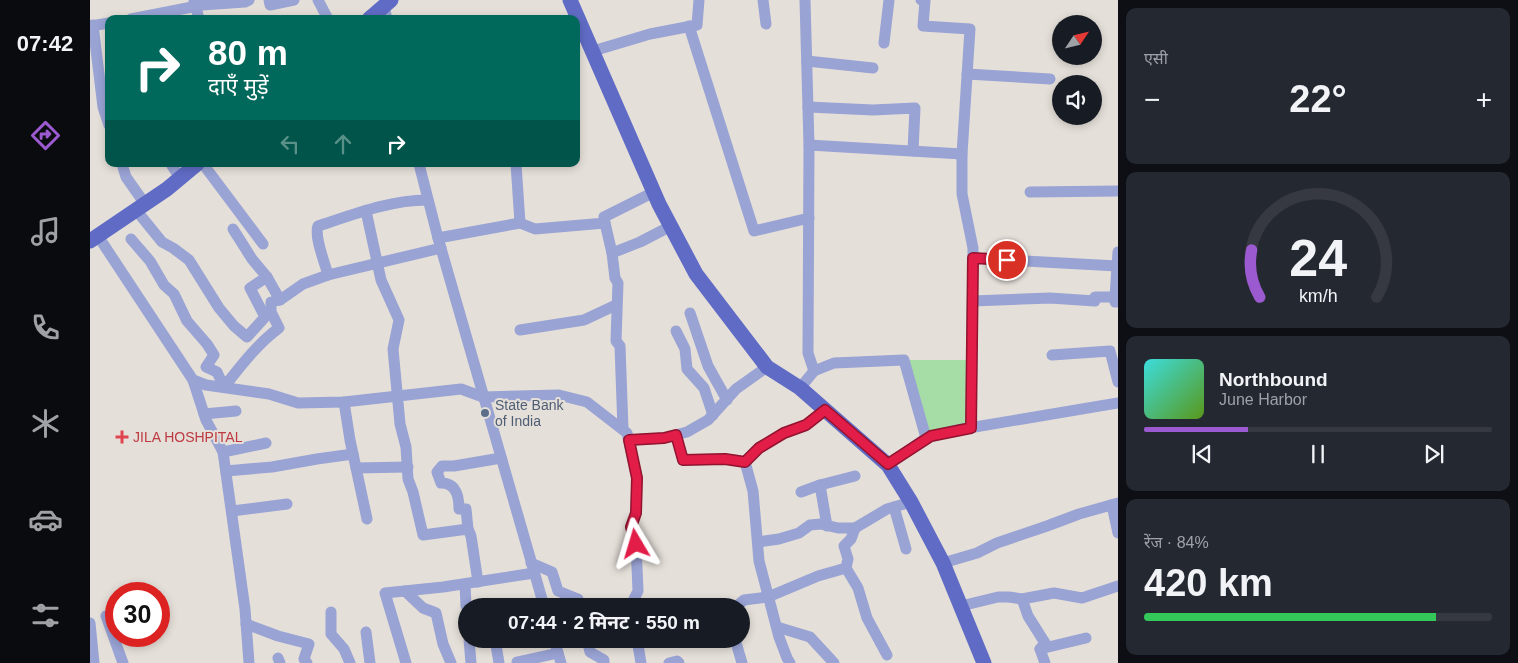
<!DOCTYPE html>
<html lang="hi">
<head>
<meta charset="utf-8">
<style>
	:root { --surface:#171b24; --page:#242831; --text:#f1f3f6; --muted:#9ea1a6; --line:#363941; --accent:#9c5ad0 }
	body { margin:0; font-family:Helvetica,"Noto Sans Devanagari",sans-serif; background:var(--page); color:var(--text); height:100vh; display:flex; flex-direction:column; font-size:19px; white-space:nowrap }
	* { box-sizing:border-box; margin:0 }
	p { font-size:16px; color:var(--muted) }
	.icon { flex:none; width:28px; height:28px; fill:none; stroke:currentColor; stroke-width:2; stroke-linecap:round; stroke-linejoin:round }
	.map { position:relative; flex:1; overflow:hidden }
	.side { display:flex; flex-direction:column; gap:8px; padding:8px; background:#0d0f14; width:400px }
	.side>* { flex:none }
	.guide { position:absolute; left:15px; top:15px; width:475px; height:152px; border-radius:10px; box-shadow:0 2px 8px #0003; background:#00695c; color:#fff; overflow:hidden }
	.needle { width:32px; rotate:55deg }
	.controls { position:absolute; left:962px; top:15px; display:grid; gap:10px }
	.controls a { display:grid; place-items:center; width:50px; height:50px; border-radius:50%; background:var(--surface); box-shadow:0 2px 8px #0003; font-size:25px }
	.speed { position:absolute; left:15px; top:582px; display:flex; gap:10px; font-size:25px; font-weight:700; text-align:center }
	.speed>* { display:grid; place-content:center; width:65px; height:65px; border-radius:50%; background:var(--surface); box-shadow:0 2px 8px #0003; line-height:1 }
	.speed .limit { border:8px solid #d22; background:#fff; color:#111 }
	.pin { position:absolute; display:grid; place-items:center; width:42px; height:42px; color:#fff; margin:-21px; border:2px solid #fff; border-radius:50%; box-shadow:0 1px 5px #0007 }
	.me { position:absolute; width:55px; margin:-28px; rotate:353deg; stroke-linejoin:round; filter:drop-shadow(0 0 4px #0008) }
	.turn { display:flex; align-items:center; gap:18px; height:105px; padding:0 20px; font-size:22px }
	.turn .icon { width:65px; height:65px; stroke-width:2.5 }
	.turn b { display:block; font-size:35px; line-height:42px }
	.lanes { display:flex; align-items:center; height:48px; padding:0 20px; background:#0003; justify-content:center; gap:25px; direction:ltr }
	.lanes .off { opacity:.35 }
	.big { font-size:38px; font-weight:700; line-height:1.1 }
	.side .widget { flex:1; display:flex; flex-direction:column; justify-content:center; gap:8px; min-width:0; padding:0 18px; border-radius:10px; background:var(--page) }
	.side .dial { align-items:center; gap:0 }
	.dial svg { height:130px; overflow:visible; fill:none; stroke:var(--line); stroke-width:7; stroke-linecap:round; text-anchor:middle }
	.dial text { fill:var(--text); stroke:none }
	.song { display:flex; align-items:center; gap:15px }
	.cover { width:60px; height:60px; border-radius:8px; background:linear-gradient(135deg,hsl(180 70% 55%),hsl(90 70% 35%)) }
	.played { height:5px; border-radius:2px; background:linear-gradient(90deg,var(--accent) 30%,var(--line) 30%) }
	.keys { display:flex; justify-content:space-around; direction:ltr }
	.heat { display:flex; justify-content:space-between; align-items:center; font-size:28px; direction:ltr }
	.charge { height:8px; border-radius:4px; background:linear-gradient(90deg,#34c759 84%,var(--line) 0) }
	.trip { position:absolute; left:368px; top:598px; width:292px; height:50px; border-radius:25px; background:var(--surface); box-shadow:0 2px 8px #0003; font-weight:700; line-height:50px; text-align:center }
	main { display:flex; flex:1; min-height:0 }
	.menu { display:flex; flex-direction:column; width:90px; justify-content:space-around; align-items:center; background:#090b0e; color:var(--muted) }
	.menu .icon { width:35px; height:35px }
	.menu .on { color:var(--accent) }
	.menu b { font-size:22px; color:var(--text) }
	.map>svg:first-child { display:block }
	.green { fill:#a6dda6 }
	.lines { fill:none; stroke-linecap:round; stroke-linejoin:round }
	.minor { stroke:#99a3d4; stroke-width:11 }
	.major { stroke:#606bc5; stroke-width:15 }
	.route-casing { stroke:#92132f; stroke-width:12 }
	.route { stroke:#e11d48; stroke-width:9 }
	.service-dot { fill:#5c6f8a; stroke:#e5dfd9; stroke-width:2 }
	.health-dot { fill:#e0444e; stroke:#e5dfd9; stroke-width:2 }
	.labels { text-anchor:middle; stroke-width:4; stroke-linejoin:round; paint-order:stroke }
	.service-label { font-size:14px; fill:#4e5e75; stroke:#e5dfd9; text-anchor:start }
	.health-label { font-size:14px; fill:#be3a42; stroke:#e5dfd9; text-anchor:start }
</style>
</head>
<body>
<main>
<nav class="menu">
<b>07:42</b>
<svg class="icon on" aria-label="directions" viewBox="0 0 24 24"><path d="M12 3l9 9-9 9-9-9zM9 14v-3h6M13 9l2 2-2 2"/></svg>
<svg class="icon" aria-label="music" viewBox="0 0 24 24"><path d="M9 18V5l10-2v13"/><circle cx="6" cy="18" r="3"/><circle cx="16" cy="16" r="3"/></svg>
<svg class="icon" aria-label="phone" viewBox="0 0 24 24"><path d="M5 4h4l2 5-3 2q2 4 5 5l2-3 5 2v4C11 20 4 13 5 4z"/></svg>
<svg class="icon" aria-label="climate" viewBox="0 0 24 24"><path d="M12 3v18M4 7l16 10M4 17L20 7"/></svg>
<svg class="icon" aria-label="car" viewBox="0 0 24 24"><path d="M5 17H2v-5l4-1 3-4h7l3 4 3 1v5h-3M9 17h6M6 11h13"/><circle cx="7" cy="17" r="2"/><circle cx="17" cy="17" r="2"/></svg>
<svg class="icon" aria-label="filters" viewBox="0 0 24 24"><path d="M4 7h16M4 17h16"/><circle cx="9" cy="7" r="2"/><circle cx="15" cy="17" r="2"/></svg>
</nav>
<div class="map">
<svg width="1028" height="663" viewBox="0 0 1028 663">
	<rect width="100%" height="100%" fill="#e5dfd9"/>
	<path class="green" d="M817,360H877L878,425L838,435Z"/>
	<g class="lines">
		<g class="minor">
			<path d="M104,0L109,19"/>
			<path d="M179,0L180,5L204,0"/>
			<path d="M228,0L238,19"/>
			<path d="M673,0L676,24"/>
			<path d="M715,0L719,145L718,353L724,371"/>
			<path d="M294,6L297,19"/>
			<path d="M41,19L112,5L155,2L159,0"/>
			<path d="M3,25L13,107L19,125"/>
			<path d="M0,26L19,23"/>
			<path d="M599,26L664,231L719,218"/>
			<path d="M794,43L799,0"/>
			<path d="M503,51L560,34L607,25L609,0"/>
			<path d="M717,61L783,68"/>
			<path d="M877,74L960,79"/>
			<path d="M718,107L783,110L825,108L823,151"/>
			<path d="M719,145L872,154L880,29L833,26L835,1L831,0"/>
			<path d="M872,154V194L883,248L881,428"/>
			<path d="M32,164L36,177L55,204"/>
			<path d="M81,164L90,178"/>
			<path d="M113,164L173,244"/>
			<path d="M329,164L348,238L454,606"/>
			<path d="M426,164L430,223"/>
			<path d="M940,192L1028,191"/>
			<path d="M337,200C300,200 262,215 228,226C224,237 235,263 238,275L351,248"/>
			<path d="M46,210L72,242L83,248L99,260L129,308L144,326L157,337L175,317L160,288L177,277L162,259L143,229"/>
			<path d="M276,211L291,280L309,320L303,349L310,424L316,447L318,479L323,492L333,535L378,529"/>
			<path d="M515,223L522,253L550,242L581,226"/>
			<path d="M8,236L103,380L116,385L179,394L208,403L254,402L371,389L393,397L469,395L497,402L537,433L547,478L546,513L541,527L546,544L548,591L543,601L544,606"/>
			<path d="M348,238L430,223L445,229L515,223L514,217L564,192"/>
			<path d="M41,239L60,261L74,285L84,294L97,321L117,344L124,355L116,367L127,372L134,387C150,367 167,344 189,328L181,312V302L190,300"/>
			<path d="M522,253L525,278L528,283L526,341L530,346L533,429"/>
			<path d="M883,258L1027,266"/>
			<path d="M177,277L190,300L213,284L238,275"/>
			<path d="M1025,297L1028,252"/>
			<path d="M883,301L960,298L1005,301V297H1025V302H1028"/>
			<path d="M600,313L618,366L637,400"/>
			<path d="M430,330L494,320L526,305"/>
			<path d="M586,331L595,349L597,369L614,388L623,415"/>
			<path d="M962,355L1020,351L1028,382"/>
			<path d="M103,380L116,420L133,452L155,609L159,663"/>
			<path d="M710,388L724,371L744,363L814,360L836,438L867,430L1028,403"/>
			<path d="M254,402L260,440L277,519"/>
			<path d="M114,414L146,411"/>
			<path d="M586,435L593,460L635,459L655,462L669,448L694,433L716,425L735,410"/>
			<path d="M539,440L574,438L597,432L618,420L646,389L677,367"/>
			<path d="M133,452L176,443"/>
			<path d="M655,462L663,491L669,561L689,637L697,658L700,663"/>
			<path d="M798,465L836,438"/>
			<path d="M266,468L318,467"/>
			<path d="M136,471L182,467L227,459L263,454"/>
			<path d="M711,492L730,485"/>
			<path d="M1022,505L1028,533"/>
			<path d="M804,507L816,549"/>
			<path d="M142,511L197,504"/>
			<path d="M737,526L730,485L765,476"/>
			<path d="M668,542L689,539L709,533L720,525L731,524L748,528H765L797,509L821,502"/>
			<path d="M441,563L462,572L468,591L488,599V606"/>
			<path d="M853,563L887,553L907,543L957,526L989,514L1028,503"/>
			<path d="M756,568L768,588L777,618L797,655"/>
			<path d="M388,582L381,536L378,529L376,509H369C369,496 366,483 351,483L347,472L352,466H364L411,458"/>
			<path d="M375,584L376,606"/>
			<path d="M315,591L333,608L346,613L353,644L361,663"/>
			<path d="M932,599L938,616L955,643L950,649L955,663"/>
			<path d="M647,606L654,600L678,597L728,576L756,568L758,559L754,546L761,539L765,528"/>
			<path d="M871,606L908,597H919L932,599L964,593L992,598L1028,586"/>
			<path d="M241,612V634L254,649L260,663"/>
			<path d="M16,616L33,663"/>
			<path d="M0,623L4,663"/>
			<path d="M156,624L188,636L219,644L214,659L217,663"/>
			<path d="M687,627L720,637L744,663"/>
			<path d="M276,632L280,663"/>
			<path d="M379,639L381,663"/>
			<path d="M405,639L409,663"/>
			<path d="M464,639L471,663"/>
			<path d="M497,639L500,652L514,660V663"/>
			<path d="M547,639L551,663"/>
			<path d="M645,639L652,663"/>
			<path d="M950,649L996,638"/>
			<path d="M188,658L190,663"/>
			<path d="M316,663L295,593L353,587L444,573"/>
			<path d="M428,663L427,662L468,653"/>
			<path d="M579,663L587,661L589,663"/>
		</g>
		<g class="major">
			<path d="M480,0L569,204L606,274L677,367L710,388L798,465L821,502L853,563L894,663"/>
			<path d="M279,19L301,0"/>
			<path d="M0,241L77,189L107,164"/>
		</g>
	</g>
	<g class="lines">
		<g class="route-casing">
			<path id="route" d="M546,544L541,527L546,513L547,478L539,440L574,438L586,435L593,460L635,459L655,462L669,448L694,433L716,425L735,410L798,464L841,436L881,428L883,258L917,260"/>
		</g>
		<use href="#route" class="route"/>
	</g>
	<circle class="service-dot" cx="395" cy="413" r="5"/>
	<path class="health-dot" d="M29.5 429.5h5v5h5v5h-5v5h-5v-5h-5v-5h5z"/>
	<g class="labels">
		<g class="service-label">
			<text x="405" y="410">State Bank<tspan x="405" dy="16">of India</tspan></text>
		</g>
		<g class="health-label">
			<text x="43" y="442">JILA HOSHPITAL</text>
		</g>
	</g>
</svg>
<div class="controls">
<a><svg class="needle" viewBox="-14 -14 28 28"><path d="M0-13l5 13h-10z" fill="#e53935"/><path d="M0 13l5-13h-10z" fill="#9ea1a6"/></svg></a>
<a><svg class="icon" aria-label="sound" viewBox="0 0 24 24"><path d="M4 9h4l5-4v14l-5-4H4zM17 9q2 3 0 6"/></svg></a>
</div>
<div class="speed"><div class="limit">30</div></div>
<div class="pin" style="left:917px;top:260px;background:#d93025"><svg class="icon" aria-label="arrive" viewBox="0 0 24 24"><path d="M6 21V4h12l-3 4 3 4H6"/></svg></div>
<svg class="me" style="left:546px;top:544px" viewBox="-20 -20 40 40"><path d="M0-17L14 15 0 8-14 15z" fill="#e11d48" stroke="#fff" stroke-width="4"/></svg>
<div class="trip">07:44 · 2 मिनट · 550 m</div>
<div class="guide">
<div class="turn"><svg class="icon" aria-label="right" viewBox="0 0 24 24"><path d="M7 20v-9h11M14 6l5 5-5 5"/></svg><div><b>80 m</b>दाएँ मुड़ें</div></div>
<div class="lanes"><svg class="icon off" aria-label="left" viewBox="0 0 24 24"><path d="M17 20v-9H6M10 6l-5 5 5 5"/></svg><svg class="icon off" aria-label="ahead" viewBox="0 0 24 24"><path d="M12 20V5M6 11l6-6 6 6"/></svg><svg class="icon" aria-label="right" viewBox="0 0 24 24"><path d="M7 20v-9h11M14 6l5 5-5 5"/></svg></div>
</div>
</div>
<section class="side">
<div class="widget"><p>एसी</p>
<div class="heat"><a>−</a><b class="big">22°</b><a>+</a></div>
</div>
<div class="widget dial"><svg viewBox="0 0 100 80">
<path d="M14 69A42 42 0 1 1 86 69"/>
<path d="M14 69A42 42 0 0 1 9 40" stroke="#9c5ad0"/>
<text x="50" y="56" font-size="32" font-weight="700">24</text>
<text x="50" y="72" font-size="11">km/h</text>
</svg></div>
<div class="widget">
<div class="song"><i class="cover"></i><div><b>Northbound</b><p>June Harbor</p></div></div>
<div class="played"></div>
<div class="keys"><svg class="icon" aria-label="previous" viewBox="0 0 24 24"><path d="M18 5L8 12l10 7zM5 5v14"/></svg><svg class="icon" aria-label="pause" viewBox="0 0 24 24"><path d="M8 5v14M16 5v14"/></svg><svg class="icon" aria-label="next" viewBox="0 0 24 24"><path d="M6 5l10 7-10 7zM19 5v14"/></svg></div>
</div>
<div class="widget"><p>रेंज · 84%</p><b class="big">420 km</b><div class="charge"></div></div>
</section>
</main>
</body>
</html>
